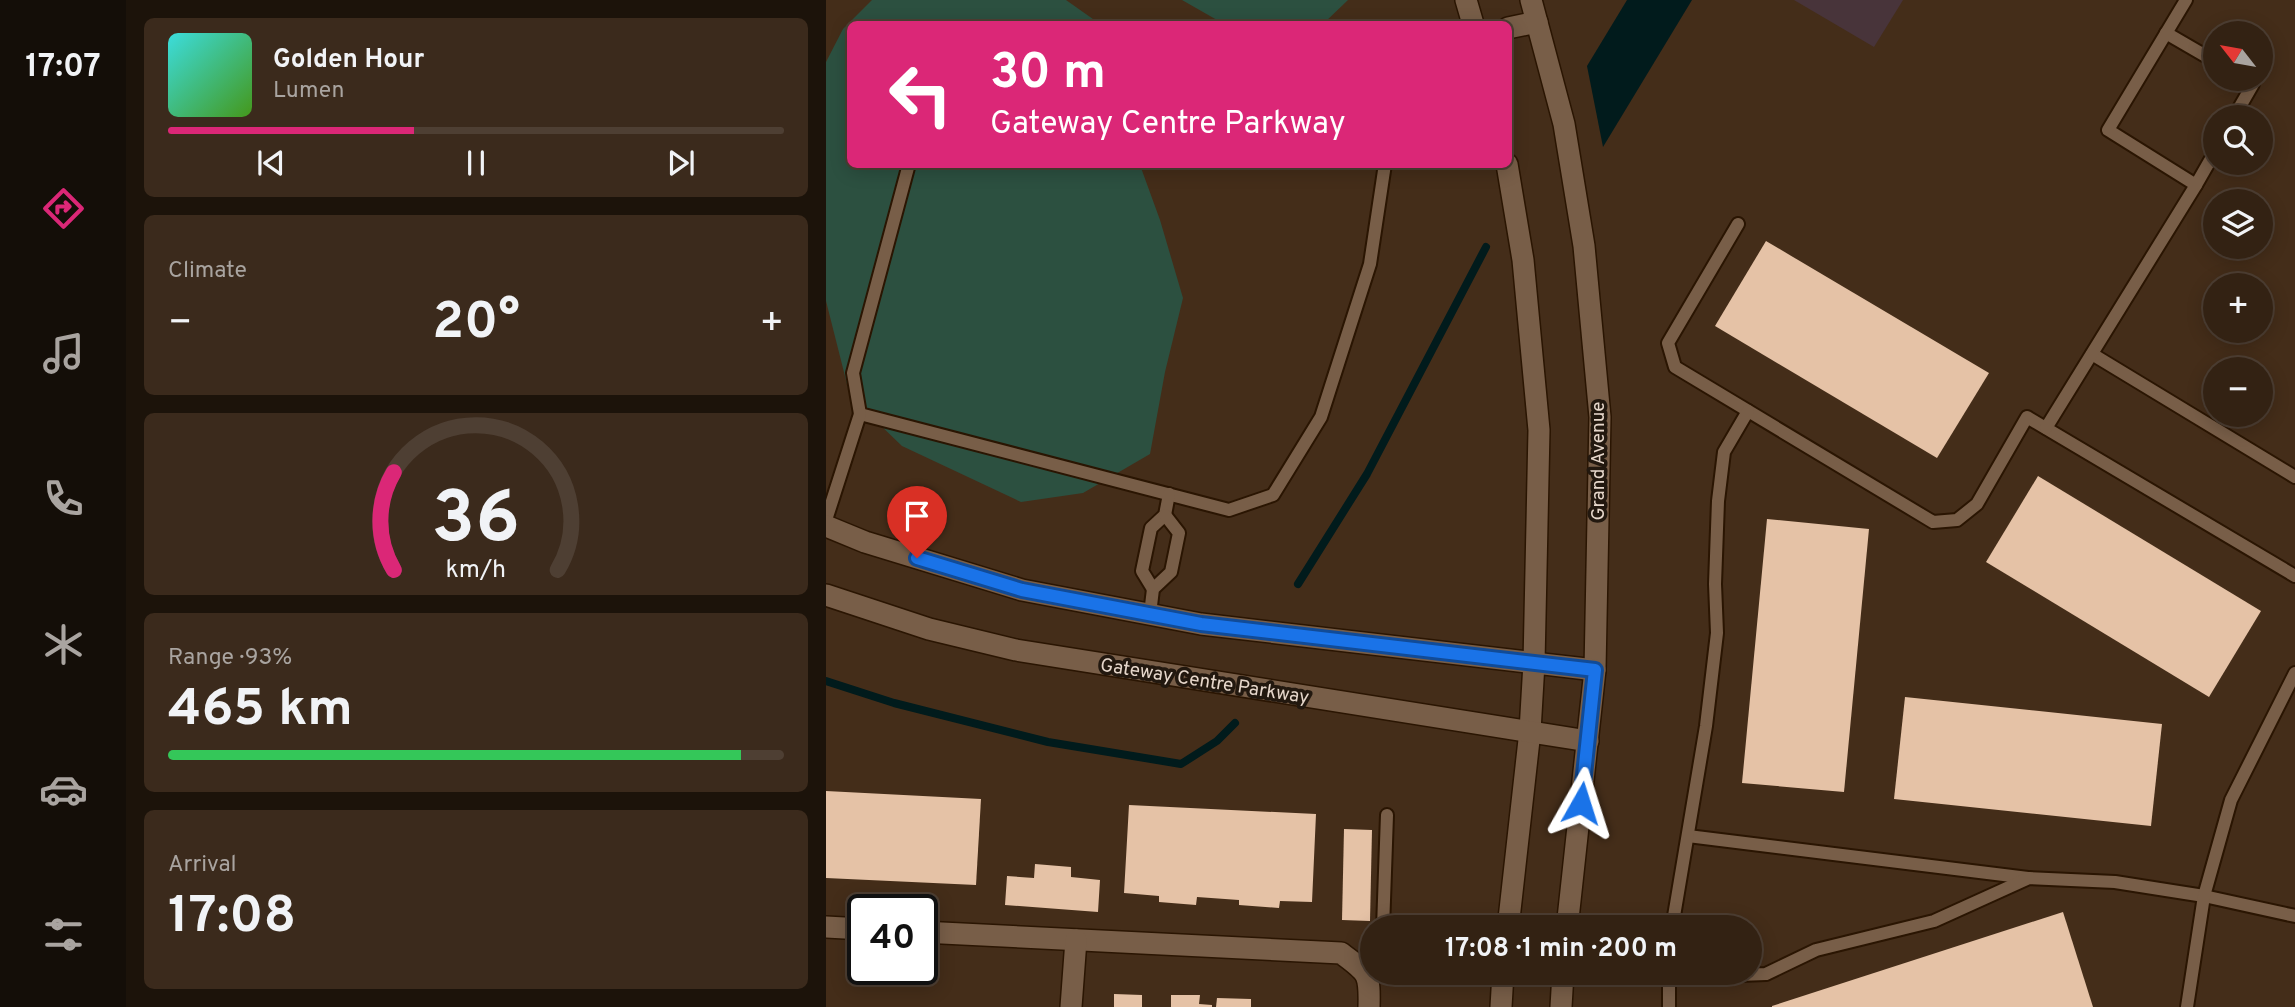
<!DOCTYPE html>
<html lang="en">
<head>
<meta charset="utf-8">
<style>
	:root { --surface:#332213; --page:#3b2a1c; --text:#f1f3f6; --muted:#a9a4a0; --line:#4e3f33; --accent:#db2777 }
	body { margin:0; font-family:Overpass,sans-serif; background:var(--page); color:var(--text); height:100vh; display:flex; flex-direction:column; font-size:26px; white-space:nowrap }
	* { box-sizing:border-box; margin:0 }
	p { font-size:23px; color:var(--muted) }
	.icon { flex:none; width:38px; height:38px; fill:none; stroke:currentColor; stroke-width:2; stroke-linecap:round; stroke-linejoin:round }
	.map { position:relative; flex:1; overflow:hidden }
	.drawer { display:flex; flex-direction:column; gap:18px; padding:18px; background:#1c130a; width:700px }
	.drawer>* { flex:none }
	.hud { position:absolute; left:21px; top:21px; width:665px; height:147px; border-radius:10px; box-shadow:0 4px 18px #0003,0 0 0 2px var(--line); background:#db2777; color:#fff; overflow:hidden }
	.needle { width:46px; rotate:301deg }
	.tools { position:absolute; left:1377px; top:21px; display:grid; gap:14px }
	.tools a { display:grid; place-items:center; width:70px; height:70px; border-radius:50%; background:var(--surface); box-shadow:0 4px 18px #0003,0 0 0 2px var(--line); font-size:35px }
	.speed { position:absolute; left:21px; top:894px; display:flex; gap:14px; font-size:35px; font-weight:700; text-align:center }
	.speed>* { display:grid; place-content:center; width:91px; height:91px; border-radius:50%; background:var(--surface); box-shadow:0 4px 18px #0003,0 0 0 2px var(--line); line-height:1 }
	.speed .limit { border:4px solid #111; border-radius:10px; background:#fff; color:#111 }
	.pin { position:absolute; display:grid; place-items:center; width:60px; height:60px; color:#fff; margin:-72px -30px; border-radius:50% 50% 50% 0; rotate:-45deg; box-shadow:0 0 7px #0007 }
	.pin .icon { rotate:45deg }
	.me { position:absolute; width:77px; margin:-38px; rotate:6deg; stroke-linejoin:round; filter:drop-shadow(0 0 5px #0008) }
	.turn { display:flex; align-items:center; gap:24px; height:147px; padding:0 28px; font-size:32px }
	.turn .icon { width:91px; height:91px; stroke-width:2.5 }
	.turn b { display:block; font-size:49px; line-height:60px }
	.big { font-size:52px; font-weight:700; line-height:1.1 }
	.drawer .tile { flex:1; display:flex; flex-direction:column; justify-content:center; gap:10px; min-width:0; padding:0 24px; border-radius:10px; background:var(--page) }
	.drawer .dial { align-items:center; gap:0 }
	.dial svg { height:182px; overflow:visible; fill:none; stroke:var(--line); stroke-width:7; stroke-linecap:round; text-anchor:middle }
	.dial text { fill:var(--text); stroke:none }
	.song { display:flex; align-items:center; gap:21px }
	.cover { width:84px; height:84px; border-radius:10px; background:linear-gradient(135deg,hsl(180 70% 55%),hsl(100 70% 35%)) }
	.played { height:7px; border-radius:4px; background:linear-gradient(90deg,var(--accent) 40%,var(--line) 40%) }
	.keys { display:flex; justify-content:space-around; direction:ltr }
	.heat { display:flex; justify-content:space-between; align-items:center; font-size:38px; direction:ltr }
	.charge { height:10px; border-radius:5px; background:linear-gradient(90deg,#34c759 93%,var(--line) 0) }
	.trip { position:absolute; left:534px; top:915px; width:402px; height:70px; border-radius:35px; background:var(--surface); box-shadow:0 4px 18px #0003,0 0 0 2px var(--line); font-weight:700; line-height:70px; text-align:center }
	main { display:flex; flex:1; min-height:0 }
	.tabs { display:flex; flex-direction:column; width:126px; justify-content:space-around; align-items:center; background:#140e08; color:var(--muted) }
	.tabs .icon { width:49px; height:49px }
	.tabs .current { color:var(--accent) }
	.tabs b { font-size:32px; color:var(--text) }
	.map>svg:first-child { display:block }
	.industrial { fill:#48343a }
	.green { fill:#2c5040 }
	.water { fill:#011b1c }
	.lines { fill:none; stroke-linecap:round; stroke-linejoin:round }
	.stream { stroke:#011b1c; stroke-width:8 }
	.building { fill:#e5c2a6 }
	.service-casing { stroke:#2a1502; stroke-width:16 }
	.minor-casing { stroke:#2a1502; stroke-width:24 }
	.tertiary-casing { stroke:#2a1502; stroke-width:24 }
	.service { stroke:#785e48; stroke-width:12 }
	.minor { stroke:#785e48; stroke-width:21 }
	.tertiary { stroke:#785e48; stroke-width:21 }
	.route-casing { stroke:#114b97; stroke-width:18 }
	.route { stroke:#1a73e8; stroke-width:12 }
	.labels { text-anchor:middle; stroke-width:7; stroke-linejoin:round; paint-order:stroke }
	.street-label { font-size:19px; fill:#e6d7cb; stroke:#22180f }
</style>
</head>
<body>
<main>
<nav class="tabs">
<b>17:07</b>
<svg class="icon current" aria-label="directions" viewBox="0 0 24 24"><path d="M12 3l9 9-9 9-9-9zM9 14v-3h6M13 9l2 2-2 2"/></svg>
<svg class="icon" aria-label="music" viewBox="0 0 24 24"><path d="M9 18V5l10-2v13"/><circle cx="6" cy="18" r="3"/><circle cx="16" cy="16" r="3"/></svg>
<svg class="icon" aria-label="phone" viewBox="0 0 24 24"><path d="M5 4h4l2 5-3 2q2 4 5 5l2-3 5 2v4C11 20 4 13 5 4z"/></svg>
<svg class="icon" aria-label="climate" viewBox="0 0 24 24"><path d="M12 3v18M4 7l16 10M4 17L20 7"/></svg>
<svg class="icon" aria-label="car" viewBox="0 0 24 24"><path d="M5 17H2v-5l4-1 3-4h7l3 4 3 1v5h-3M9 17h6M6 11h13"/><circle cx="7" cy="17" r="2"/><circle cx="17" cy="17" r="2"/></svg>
<svg class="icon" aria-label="filters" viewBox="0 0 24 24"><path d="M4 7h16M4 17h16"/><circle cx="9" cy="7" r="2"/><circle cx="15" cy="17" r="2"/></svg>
</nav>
<section class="drawer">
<div class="tile">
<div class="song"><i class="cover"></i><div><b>Golden Hour</b><p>Lumen</p></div></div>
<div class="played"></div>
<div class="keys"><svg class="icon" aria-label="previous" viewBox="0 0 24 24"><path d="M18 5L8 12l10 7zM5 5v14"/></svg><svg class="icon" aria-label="pause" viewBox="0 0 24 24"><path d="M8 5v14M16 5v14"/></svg><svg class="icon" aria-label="next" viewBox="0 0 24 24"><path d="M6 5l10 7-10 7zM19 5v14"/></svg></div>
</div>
<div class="tile"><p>Climate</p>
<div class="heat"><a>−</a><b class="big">20°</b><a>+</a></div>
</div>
<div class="tile dial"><svg viewBox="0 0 100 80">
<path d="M14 69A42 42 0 1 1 86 69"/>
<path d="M14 69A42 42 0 0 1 14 26" stroke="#db2777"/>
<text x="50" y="56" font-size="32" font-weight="700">36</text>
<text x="50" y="72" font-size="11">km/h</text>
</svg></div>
<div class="tile"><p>Range · 93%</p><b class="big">465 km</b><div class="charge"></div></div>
<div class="tile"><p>Arrival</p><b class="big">17:08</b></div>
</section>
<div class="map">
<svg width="1469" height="1007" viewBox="0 0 1469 1007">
	<rect width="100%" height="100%" fill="#442d19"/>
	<path class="industrial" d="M968,0H1077L1048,47Z"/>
	<g class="green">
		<path d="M46,0H240L274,24H24V164L314,165L334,220L357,298L339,372L324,454L257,493L195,502L76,446L24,396L0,301V62L17,29Z"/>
		<path d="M356,0H522L497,24H398Z"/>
	</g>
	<path class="water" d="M801,0H866L777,147L761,66Z"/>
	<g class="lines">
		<g class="stream">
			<path d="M472,584L541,474L660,247"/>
			<path d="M0,681L68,703L222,742L355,764L391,741L409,723"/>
		</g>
	</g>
	<g class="building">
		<path d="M940,241L1163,373L1111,458L889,326Z"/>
		<path d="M1212,476L1435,611L1383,697L1160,562Z"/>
		<path d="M941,519L1043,529L1018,792L916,783Z"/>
		<path d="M1079,697L1336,724L1325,826L1068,799Z"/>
		<path d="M0,791L155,799L150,885L0,878Z"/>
		<path d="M303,805L490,814L486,902L454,901L453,908L413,905V900L371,897L370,905L333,902V896L298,893Z"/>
		<path d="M518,829L546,830L544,921L516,920Z"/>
		<path d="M209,864L245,867V877L274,880L272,912L179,905L181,876L208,878Z"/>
		<path d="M1237,912L1267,1007H946V1006Z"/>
		<path d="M288,994L316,995V1007H288Z"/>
		<path d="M345,995H374L373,1004L386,1005V1007H345Z"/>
		<path d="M391,998L425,999V1007H390Z"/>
	</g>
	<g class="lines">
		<g class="service-casing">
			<g id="service">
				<path d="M1340,33L1390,62"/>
				<path d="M1408,117L1427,84L1418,79"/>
				<path d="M83,164L27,373L34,414L403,510L447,495L495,417L544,264L559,164"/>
				<path d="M1370,185L1390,150"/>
				<path d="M912,224L842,343L849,367L1107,522L1131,520L1151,504L1201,417L1469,576"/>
				<path d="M1266,354L1469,477"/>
				<path d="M1220,428L1370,185L1282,130L1360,0"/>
				<path d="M0,520L34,414"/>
				<path d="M327,589L316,571L325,528L339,515L343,494"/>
				<path d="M324,614L327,589L345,572L353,533L339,515"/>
				<path d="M862,836L1202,878"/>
				<path d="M557,928L561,815"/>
				<path d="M846,928L880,726L891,633L889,584L892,501L898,452L922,411"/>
				<path d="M536,969L546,949"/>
				<path d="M872,973L888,976L940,974L990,950L1108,921L1203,878L1289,882L1378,896L1469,916"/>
				<path d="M843,1007V973"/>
				<path d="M1361,1007L1378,896L1405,800L1469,673"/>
			</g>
		</g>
		<g class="minor-casing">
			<g id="minor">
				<path d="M682,28L711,22"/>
				<path d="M0,927L37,929"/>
				<path d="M96,932L515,953C542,973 544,973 543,1007"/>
				<path d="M245,1007L250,940"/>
			</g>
		</g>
		<g class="tertiary-casing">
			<g id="tertiary">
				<path d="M640,0L647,24"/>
				<path d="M705,0L738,124L758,246L774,417L769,670L741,928"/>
				<path d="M681,164L697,260L713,430L708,663L704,731L682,928"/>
				<path d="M0,526L39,542L196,590L375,624L769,670"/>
				<path d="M0,595L103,629L190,650L762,741"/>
				<path d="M675,1007L677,973"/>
				<path d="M735,1007L737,973"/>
			</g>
		</g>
		<use href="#service" class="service"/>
		<use href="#minor" class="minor"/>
		<use href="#tertiary" class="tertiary"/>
	</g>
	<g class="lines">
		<g class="route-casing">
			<path id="route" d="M91,558L196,590L375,624L769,670L755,803"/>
		</g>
		<use href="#route" class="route"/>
	</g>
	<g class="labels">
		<g class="street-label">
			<text transform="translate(771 461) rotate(-90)" y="7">Grand Avenue</text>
			<text transform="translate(379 680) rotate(9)" y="7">Gateway Centre Parkway</text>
		</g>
	</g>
</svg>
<div class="tools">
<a><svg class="needle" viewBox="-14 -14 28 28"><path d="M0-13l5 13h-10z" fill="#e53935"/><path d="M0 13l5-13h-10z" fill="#a9a4a0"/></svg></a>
<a><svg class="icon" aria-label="search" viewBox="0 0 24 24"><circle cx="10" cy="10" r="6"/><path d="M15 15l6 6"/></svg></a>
<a><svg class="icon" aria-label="layers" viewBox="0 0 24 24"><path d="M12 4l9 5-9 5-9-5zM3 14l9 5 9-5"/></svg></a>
<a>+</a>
<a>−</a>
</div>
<div class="speed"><div class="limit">40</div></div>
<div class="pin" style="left:91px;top:558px;background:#d93025"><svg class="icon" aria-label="arrive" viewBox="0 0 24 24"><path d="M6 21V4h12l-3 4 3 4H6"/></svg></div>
<svg class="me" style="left:755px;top:803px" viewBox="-20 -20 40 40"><path d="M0-17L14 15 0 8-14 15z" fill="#1a73e8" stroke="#fff" stroke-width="4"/></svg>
<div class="trip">17:08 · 1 min · 200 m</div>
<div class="hud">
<div class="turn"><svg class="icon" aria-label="left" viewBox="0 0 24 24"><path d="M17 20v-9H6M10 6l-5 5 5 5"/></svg><div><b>30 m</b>Gateway Centre Parkway</div></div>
</div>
</div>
</main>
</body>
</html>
